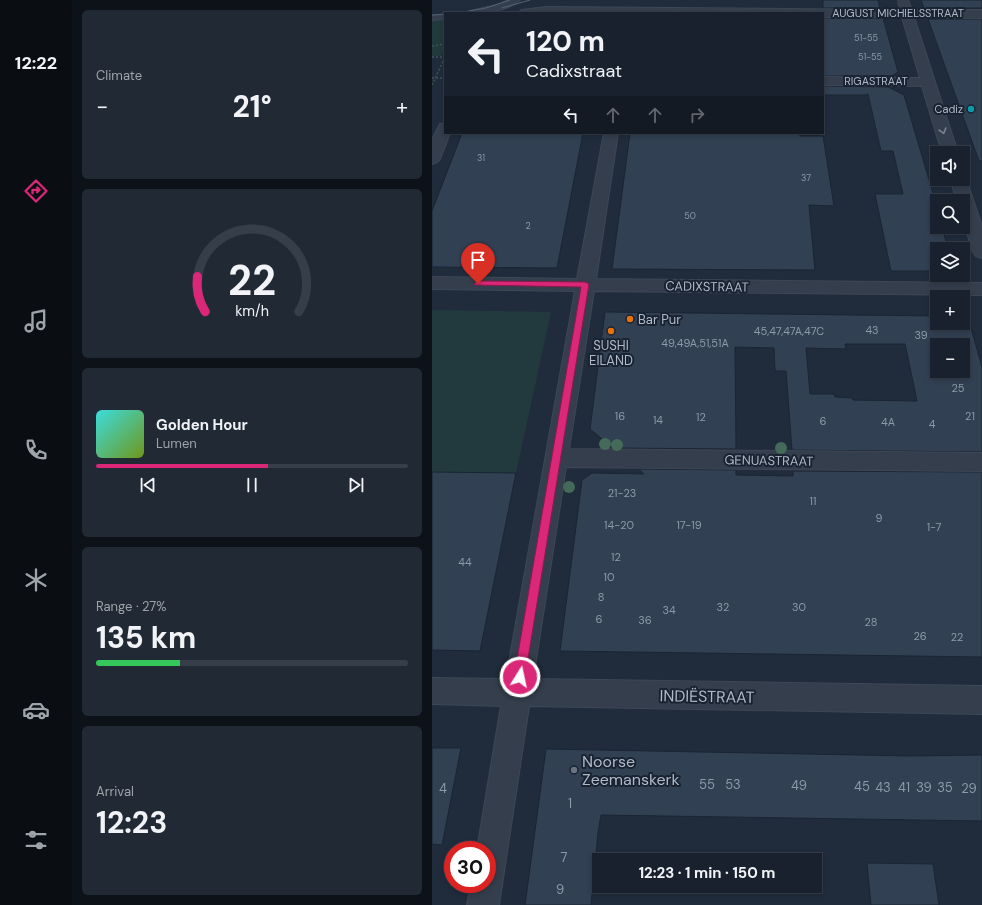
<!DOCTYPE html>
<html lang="en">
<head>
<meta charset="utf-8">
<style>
	:root { --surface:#18212d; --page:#212935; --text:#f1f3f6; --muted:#9fa3aa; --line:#363e49; --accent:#db2777 }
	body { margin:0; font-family:"DM Sans",sans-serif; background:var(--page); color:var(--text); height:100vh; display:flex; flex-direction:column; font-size:15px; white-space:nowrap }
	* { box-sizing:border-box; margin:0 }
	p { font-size:13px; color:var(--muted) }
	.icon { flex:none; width:22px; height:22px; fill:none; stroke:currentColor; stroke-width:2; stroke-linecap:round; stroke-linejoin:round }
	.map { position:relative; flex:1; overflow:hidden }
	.details { display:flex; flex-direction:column; gap:10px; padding:10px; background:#0d1219; width:360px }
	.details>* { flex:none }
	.hud { position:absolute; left:12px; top:12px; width:380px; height:122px; border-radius:0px; box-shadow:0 2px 6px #0003,0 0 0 1px var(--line); background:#18212d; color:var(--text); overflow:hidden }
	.buttons { position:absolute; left:498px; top:146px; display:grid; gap:8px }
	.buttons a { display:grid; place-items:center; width:40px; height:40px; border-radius:0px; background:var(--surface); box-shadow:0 2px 6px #0003,0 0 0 1px var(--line); font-size:20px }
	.speed { position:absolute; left:12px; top:841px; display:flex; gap:8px; font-size:20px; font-weight:700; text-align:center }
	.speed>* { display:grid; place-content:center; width:52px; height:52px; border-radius:50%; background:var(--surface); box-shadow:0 2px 6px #0003,0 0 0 1px var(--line); line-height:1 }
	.speed .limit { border:6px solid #d22; background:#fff; color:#111 }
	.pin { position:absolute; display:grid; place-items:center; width:34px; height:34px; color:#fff; margin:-41px -17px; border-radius:50% 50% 50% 0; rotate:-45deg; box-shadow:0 0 4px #0007 }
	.pin .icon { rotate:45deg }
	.me { position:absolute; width:44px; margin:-22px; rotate:10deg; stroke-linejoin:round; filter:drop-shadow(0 0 3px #0008) }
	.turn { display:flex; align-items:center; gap:14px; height:84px; padding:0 16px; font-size:18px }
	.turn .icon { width:52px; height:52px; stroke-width:2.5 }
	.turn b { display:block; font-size:28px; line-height:34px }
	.lanes { display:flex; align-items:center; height:38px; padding:0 16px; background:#0003; justify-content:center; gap:20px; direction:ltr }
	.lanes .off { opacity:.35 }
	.big { font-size:30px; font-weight:700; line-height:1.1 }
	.details .card { flex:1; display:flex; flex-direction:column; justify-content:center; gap:6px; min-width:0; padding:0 14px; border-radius:6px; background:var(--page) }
	.details .dial { align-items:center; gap:0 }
	.dial svg { height:104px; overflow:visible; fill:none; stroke:var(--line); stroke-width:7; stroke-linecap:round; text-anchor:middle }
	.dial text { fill:var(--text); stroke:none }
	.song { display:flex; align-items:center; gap:12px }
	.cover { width:48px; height:48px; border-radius:6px; background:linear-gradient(135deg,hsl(180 70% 55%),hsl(80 70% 35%)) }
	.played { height:4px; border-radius:2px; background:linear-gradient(90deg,var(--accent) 55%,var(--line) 55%) }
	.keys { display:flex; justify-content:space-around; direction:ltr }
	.heat { display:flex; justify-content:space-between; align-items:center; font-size:22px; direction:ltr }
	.charge { height:6px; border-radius:3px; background:linear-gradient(90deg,#34c759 27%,var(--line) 0) }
	.trip { position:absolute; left:160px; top:853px; width:230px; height:40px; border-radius:0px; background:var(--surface); box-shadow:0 2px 6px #0003,0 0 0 1px var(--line); font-weight:700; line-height:40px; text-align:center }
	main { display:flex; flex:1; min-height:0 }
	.tabs { display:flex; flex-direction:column; width:72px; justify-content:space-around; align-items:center; background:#0a0d12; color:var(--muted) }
	.tabs .icon { width:28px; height:28px }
	.tabs .current { color:var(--accent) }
	.tabs b { font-size:18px; color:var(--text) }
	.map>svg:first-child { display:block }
	.green { fill:#223a3d }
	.building { fill:#314053; stroke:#1b2533; fill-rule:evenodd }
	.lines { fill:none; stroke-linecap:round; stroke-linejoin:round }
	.lane-casing { stroke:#3d4755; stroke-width:2 }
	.street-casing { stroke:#3d4755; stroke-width:2 }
	.path { stroke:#3b5455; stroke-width:1.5; stroke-dasharray:2 2; stroke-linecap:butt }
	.lane { fill:#343e4c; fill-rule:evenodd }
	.street { fill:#343e4c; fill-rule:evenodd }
	.tram { stroke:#556274; stroke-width:1 }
	.tree { fill:#456a59 }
	.oneway { stroke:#788290 }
	.route { fill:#db2777; stroke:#8e194d }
	.culture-dot { fill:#0f9aa8; stroke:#192331; stroke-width:1.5 }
	.food-dot { fill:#e8710a; stroke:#192331; stroke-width:1.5 }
	.worship-dot { fill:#6b7280; stroke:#192331; stroke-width:1.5 }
	.labels { text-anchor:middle; stroke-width:4; stroke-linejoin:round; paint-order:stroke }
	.far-number-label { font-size:9px; fill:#8e99a9 }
	.far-street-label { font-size:11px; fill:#afb9c8; stroke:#192331 }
	.far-poi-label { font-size:11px; fill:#afb9c8; stroke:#192331; text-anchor:end }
	.number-label { font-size:11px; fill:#8e99a9 }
	.street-label { font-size:13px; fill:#afb9c8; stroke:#192331 }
	.poi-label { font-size:13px; fill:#afb9c8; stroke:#192331; text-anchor:start }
	.near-number-label { font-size:13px; fill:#8e99a9 }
	.near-street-label { font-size:16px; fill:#afb9c8; stroke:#192331 }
	.near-poi-label { font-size:16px; fill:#afb9c8; stroke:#192331; text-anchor:start }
</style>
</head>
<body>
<main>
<nav class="tabs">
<b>12:22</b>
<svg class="icon current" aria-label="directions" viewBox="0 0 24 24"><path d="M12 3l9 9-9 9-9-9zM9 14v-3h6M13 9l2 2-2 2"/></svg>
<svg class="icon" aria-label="music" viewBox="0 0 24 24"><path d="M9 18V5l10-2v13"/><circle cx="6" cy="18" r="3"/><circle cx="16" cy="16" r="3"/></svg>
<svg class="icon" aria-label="phone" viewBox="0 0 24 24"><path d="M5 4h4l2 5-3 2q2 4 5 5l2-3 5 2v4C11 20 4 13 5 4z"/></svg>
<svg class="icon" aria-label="climate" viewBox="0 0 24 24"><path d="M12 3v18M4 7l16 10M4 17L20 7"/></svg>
<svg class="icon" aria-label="car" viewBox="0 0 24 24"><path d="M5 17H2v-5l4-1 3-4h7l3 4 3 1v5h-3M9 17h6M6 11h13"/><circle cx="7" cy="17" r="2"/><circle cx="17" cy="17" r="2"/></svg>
<svg class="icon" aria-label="filters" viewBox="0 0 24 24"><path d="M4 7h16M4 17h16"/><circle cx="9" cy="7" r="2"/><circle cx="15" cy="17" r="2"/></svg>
</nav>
<section class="details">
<div class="card"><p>Climate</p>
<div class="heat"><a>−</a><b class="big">21°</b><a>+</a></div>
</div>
<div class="card dial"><svg viewBox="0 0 100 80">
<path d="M14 69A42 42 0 1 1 86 69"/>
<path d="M14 69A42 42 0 0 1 8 42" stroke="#db2777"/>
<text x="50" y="56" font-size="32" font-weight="700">22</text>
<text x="50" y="72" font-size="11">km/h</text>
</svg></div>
<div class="card">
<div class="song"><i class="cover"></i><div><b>Golden Hour</b><p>Lumen</p></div></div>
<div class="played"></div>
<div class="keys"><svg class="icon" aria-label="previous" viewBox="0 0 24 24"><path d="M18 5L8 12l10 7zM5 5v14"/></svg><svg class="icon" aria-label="pause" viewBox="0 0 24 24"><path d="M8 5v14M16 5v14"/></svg><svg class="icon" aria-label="next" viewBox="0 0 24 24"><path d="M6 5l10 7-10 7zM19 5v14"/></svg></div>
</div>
<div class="card"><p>Range · 27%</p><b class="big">135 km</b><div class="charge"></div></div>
<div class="card"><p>Arrival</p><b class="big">12:23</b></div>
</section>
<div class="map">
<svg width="550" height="905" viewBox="0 0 550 905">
	<rect width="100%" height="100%" fill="#202c3c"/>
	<g class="green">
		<path d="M13,20V47L9,56H0V21Z"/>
		<path d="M0,310L119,312L84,473L0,472Z"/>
	</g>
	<g class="building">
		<path d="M391,0H446L448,8H391Z"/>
		<path d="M489,0H550V8H492Z"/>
		<path d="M391,18H451L466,72L460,76H391Z"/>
		<path d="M496,19H550V161H547Z"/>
		<path d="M391,86L456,87L472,95L505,207V227H510L516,249H505V271H459L443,194H471L461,151H449L436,94L434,95H391Z"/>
		<path d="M30,133H151L125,268L0,267V211Z"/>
		<path d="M198,133H367L368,136H391L402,206L377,205L383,270L180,269Z"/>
		<path d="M173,312L505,316V323H531V317L537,321L550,367V452L360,450L354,371H343L342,348L303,347L304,449L181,448L158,429ZM413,344H473L485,401L421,400L420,398L403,397L402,394H378L374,348L414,349ZM505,345H531V371H505Z"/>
		<path d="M207,469L304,470V475L361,476V471L550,472V657L128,651L150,480L160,473L212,474Z"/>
		<path d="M0,472L84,473L48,651L0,650Z"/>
		<path d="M0,748H29L10,845L0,844Z"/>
		<path d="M114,749L478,756L550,755V821L169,815L166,833L159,905H93Z"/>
		<path d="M435,863L501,864L507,905H439Z"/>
	</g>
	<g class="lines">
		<g class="lane-casing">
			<g id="lane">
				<path d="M77,0H88C76,11 53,13 37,13L38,11L65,5Z"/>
				<path d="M13,15V19L0,20V16Z"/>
			</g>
		</g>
		<g class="street-casing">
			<g id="street">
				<path d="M466,0H476L480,10H550V18L482,17L526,153H510L490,86L391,85V77L488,78L470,17H391V13H87L89,10L115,7L468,10Z"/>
				<path d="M13,123V133H18L8,159L5,162L0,164V140L8,124Z"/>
				<path d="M172,133H186L164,279L550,283V295L162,291L137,449L550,453V471L134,467L101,679L550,686V714L97,706L67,905H35L39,884H55V850H45L69,706L0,704V678L74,679L143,291L0,289V277L145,279Z"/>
				<path d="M531,175L534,179L550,226V258L544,256L541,252L531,220V201H525L518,179H531Z"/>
			</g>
		</g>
		<g class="path">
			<path d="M0,46L13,44"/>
			<path d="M0,57H13"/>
			<path d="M0,78H13"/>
			<path d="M0,85L13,57"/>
		</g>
		<use href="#lane" class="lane"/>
		<use href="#street" class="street"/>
		<g class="tram">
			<path d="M70,8L98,0"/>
			<path d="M26,13L54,8L78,0"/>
			<path d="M0,15L13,14"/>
		</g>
	</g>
	<g class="tree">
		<circle cx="173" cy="444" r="6"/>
		<circle cx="185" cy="445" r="6"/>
		<circle cx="349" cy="448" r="6"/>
		<circle cx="137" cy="487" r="6"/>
	</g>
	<defs><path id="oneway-chevron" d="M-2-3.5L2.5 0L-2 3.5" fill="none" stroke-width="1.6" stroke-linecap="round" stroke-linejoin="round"/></defs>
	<use class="oneway" href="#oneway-chevron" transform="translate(511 131) rotate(74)"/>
	<path class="route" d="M46,281L153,282L157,284L93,677L91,681L88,683L84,681L82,677L149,287L43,285L42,284Z"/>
	<circle class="culture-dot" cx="539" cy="109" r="4"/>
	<g class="food-dot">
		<circle cx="198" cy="319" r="4"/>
		<circle cx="179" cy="331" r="4"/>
	</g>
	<circle class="worship-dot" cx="142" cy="770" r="4"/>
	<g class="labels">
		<g class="far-number-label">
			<text x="434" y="41">51-55</text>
			<text x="438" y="60">51-55</text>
			<text x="49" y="161">31</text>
			<text x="374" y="181">37</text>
			<text x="258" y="219">50</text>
			<text x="96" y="229">2</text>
		</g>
		<g class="far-street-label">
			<text x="466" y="17">AUGUST MICHIELSSTRAAT</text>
			<text x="444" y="85">RIGASTRAAT</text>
		</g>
		<g class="far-poi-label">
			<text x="531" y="113">Cadiz</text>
		</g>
		<g class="number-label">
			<text x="440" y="334">43</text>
			<text x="357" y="335">45,47,47A,47C</text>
			<text x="489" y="339">39</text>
			<text x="263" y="347">49,49A,51,51A</text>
			<text x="526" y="392">25</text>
			<text x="188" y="420">16</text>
			<text x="538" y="420">21</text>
			<text x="269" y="421">12</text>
			<text x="226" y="424">14</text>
			<text x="391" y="425">6</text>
			<text x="456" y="426">4A</text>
			<text x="500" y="428">4</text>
			<text x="190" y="497">21-23</text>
			<text x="381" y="505">11</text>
			<text x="447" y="522">9</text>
			<text x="187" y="529">14-20</text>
			<text x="257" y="529">17-19</text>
			<text x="502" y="531">1-7</text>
			<text x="184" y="561">12</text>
			<text x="33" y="566">44</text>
			<text x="177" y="581">10</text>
			<text x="169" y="601">8</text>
			<text x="291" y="611">32</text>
			<text x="367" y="611">30</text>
			<text x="237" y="614">34</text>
			<text x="167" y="623">6</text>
			<text x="213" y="624">36</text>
			<text x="439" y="626">28</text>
			<text x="488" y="640">26</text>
			<text x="525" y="641">22</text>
		</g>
		<g class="street-label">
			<text transform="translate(275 286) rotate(1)" y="5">CADIXSTRAAT</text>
			<text transform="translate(337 460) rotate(1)" y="5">GENUASTRAAT</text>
		</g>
		<g class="poi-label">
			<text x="206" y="324">Bar Pur</text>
			<text x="179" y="350" text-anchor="middle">SUSHI<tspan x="179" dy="15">EILAND</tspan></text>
		</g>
		<g class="near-number-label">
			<text x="275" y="789">55</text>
			<text x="301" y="789">53</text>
			<text x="367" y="790">49</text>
			<text x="430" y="791">45</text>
			<text x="451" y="792">43</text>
			<text x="472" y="792">41</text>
			<text x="492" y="792">39</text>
			<text x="513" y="792">35</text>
			<text x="11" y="793">4</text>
			<text x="537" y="793">29</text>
			<text x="138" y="808">1</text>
			<text x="132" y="862">7</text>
			<text x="128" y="894">9</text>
		</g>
		<g class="near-street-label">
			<text transform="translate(275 696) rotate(1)" y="6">INDIËSTRAAT</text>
		</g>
		<g class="near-poi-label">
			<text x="150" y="767">Noorse<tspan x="150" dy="18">Zeemanskerk</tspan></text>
		</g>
	</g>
</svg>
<div class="buttons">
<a><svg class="icon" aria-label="sound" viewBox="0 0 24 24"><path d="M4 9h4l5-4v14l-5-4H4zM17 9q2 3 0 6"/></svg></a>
<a><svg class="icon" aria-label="search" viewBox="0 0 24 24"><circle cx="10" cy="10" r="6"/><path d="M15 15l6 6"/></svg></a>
<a><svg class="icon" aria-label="layers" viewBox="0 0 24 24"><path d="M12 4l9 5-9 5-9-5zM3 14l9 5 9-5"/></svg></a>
<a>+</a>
<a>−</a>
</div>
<div class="speed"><div class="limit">30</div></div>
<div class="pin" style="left:46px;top:284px;background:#d93025"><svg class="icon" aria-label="arrive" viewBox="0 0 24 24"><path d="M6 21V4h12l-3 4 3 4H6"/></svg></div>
<svg class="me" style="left:88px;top:677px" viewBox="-20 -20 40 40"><circle r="17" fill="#db2777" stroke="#fff" stroke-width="3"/><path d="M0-11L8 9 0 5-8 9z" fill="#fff"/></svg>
<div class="trip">12:23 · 1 min · 150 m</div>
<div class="hud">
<div class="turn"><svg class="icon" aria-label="left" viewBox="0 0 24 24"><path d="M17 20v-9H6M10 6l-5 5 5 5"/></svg><div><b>120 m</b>Cadixstraat</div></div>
<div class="lanes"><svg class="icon" aria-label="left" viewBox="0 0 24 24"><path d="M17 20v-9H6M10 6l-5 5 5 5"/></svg><svg class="icon off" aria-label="ahead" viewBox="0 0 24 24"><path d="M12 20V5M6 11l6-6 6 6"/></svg><svg class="icon off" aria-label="ahead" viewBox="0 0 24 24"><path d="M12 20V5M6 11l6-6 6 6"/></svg><svg class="icon off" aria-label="right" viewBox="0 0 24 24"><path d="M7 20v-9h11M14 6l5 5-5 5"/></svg></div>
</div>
</div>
</main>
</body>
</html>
